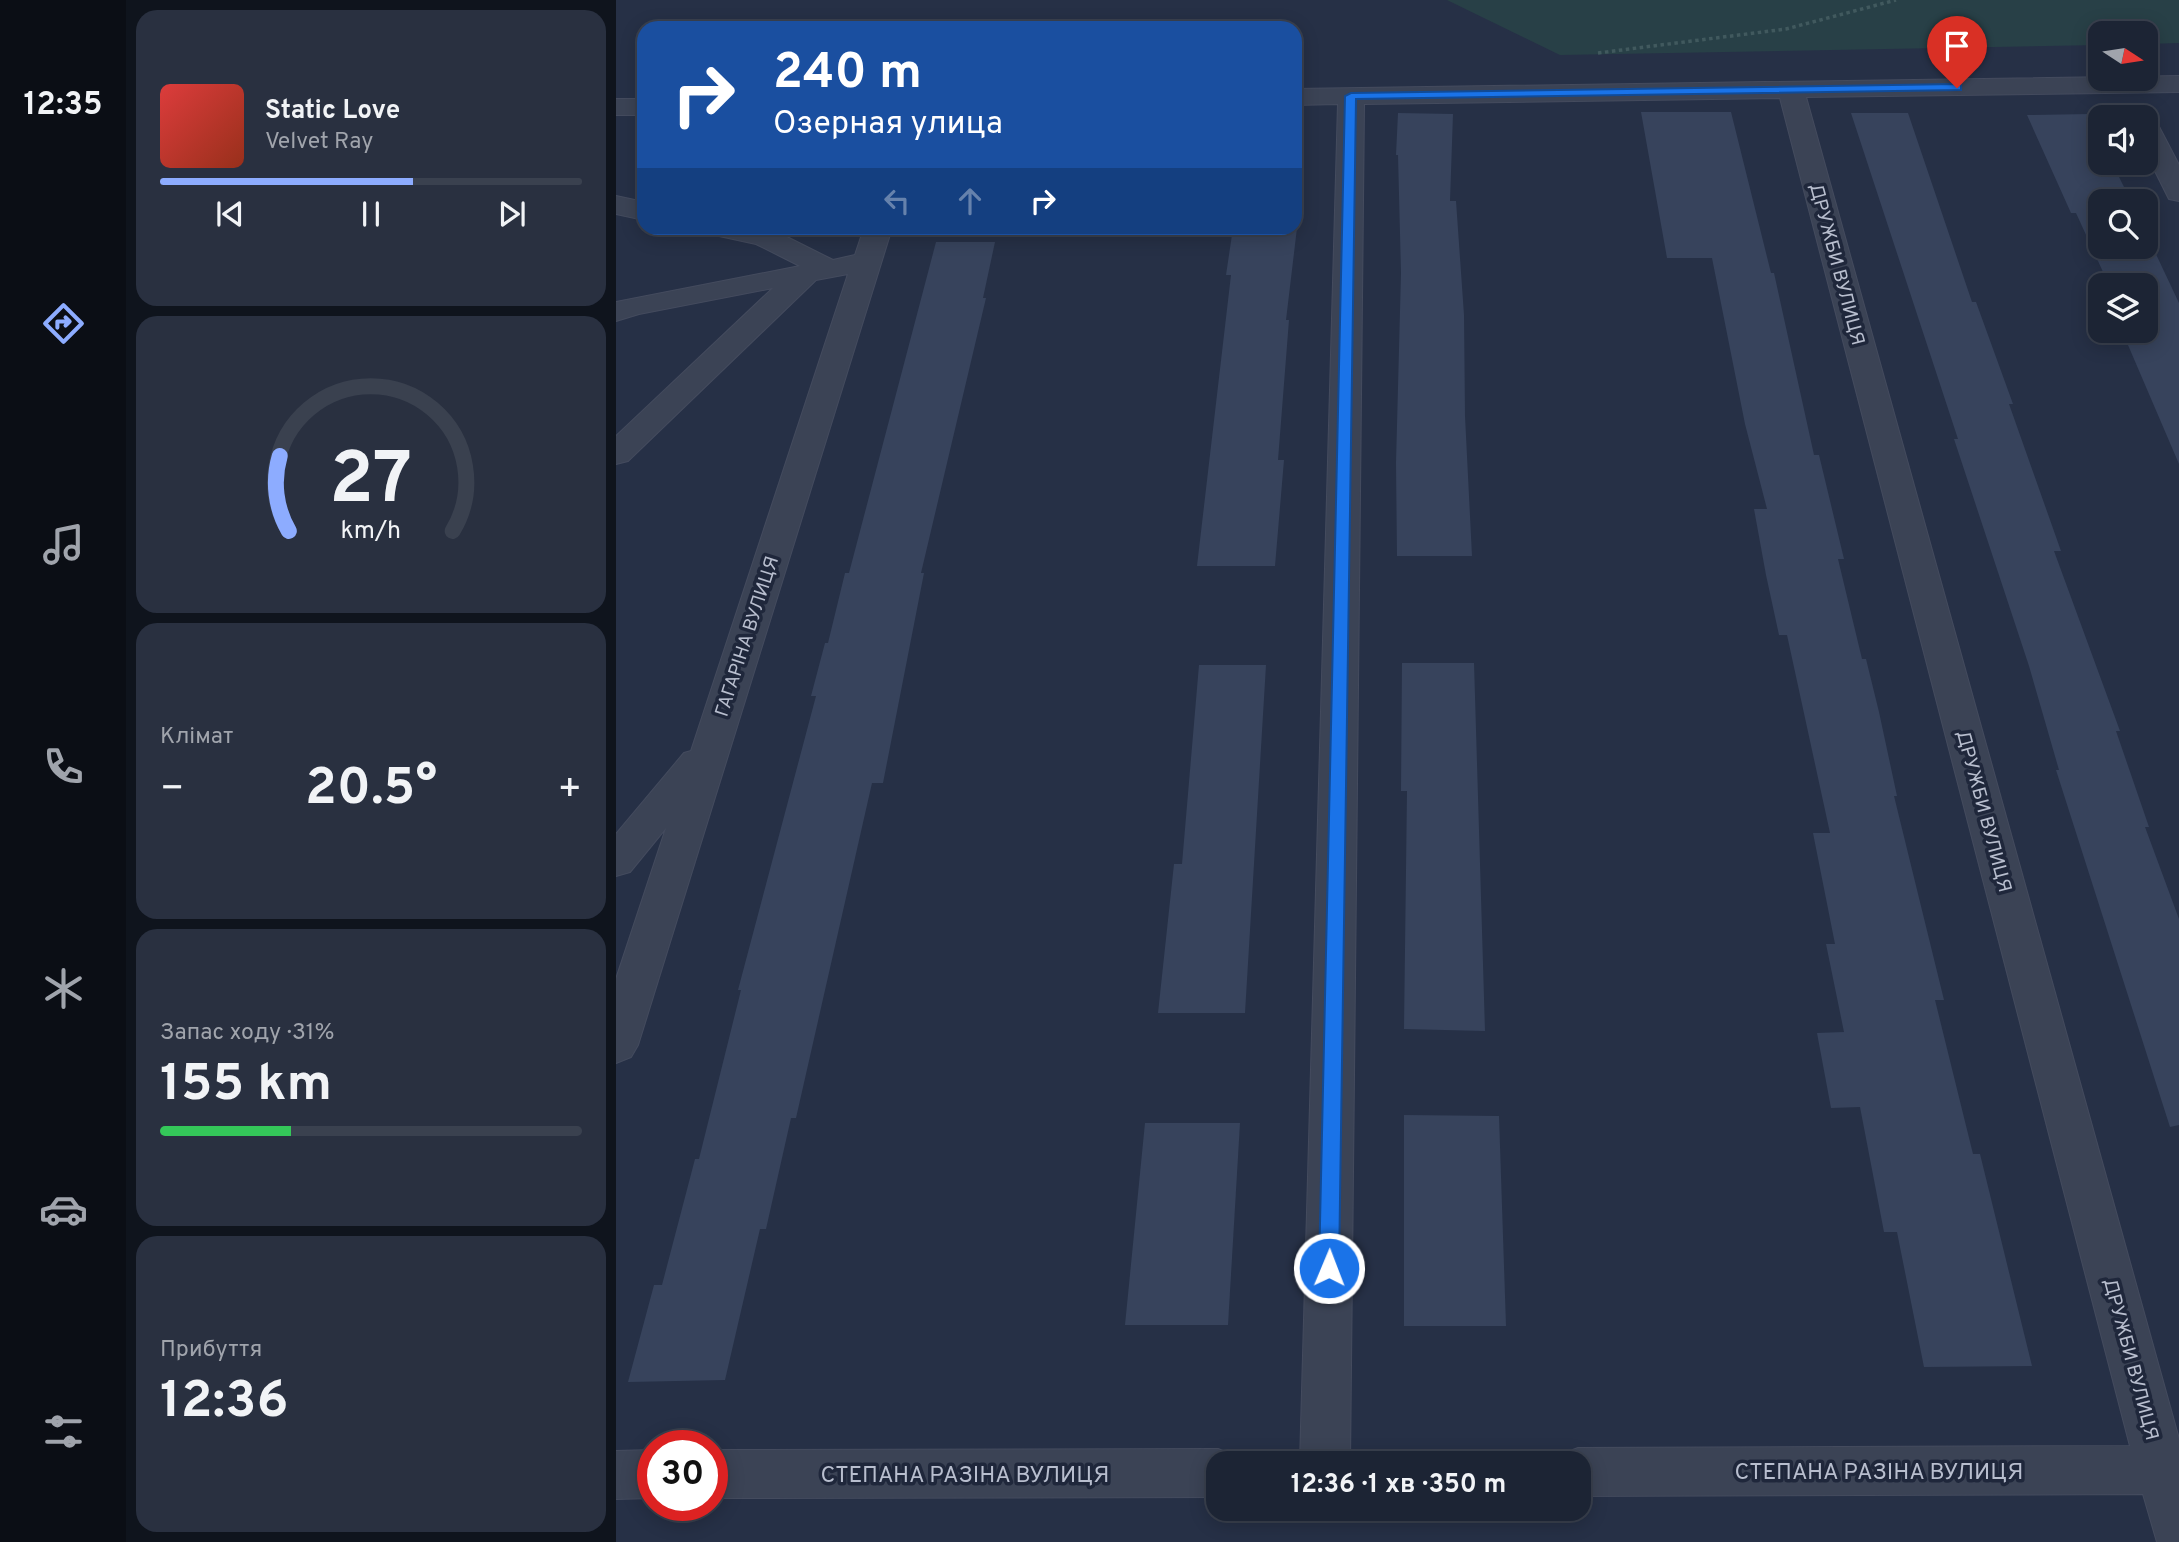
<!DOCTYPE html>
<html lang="uk">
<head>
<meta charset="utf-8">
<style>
	:root { --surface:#1c2434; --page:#293040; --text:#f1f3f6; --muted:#a0a4ac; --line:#3a414f; --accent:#8dacff }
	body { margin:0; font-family:Overpass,sans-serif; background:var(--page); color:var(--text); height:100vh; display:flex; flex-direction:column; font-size:26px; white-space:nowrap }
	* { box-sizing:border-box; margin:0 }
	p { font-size:23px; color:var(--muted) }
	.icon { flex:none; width:38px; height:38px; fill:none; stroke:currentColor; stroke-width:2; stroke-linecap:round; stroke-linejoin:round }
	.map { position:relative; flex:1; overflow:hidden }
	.details { display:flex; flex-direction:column; gap:10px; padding:10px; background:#0f141d; width:490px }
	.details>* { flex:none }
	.banner { position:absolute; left:21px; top:21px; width:665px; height:214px; border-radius:21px; box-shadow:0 4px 18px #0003,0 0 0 2px var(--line); background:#1a4fa0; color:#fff; overflow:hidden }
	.needle { width:46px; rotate:102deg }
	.buttons { position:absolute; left:1472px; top:21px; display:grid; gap:14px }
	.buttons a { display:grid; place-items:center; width:70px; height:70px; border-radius:14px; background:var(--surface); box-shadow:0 4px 18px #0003,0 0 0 2px var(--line); font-size:35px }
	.speed { position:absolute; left:21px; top:1430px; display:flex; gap:14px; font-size:35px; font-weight:700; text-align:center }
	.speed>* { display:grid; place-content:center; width:91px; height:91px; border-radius:50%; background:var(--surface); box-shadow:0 4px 18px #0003,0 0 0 2px var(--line); line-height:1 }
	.speed .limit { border:10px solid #d22; background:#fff; color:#111 }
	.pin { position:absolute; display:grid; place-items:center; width:60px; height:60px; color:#fff; margin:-72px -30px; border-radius:50% 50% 50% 0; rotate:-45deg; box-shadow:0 0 7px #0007 }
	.pin .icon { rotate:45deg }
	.me { position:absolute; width:77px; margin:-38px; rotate:1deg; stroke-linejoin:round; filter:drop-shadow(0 0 5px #0008) }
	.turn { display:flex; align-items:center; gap:24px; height:147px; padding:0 21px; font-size:32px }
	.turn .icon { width:91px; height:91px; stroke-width:2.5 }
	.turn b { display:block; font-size:49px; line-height:60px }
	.lanes { display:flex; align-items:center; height:66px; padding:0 21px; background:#0003; justify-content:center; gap:35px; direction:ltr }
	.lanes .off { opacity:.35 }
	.big { font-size:52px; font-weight:700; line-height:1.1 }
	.details .widget { flex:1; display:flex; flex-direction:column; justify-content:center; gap:10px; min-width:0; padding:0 24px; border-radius:21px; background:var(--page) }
	.details .dial { align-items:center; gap:0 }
	.dial svg { height:182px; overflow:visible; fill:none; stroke:var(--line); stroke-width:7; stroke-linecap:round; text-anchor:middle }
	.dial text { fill:var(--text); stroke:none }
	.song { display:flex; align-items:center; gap:21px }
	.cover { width:84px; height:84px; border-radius:10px; background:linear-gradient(135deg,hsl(0 70% 55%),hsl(10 70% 35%)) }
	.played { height:7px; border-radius:4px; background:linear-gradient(90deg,var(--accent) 60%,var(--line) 60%) }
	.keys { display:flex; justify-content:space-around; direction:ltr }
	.heat { display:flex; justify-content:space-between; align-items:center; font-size:38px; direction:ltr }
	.charge { height:10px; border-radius:5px; background:linear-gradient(90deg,#34c759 31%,var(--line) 0) }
	.trip { position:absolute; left:590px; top:1451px; width:385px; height:70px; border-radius:21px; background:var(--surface); box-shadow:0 4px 18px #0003,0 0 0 2px var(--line); font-weight:700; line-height:70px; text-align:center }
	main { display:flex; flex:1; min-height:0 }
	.dock { display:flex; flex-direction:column; width:126px; justify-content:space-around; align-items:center; background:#0b0e15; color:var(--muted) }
	.dock .icon { width:49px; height:49px }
	.dock .selected { color:var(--accent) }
	.dock b { font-size:32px; color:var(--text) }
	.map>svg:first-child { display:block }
	.green { fill:#284047 }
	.building { fill:#37435c }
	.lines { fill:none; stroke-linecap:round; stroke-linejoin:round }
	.minor-casing { stroke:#444b5e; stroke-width:2 }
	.path { stroke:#41595e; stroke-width:3.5; stroke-dasharray:3.5 3.5; stroke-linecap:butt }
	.minor { fill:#3b4355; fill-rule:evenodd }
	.route { fill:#1a73e8; stroke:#114b97; stroke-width:2 }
	.labels { text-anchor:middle; stroke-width:7; stroke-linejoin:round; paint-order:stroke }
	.street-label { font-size:19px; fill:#b8bece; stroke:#1f273b }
	.near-street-label { font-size:23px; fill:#b8bece; stroke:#1f273b }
</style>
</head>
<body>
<main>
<nav class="dock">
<b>12:35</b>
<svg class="icon selected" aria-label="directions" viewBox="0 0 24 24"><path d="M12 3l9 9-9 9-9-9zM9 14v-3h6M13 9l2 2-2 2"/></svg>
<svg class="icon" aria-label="music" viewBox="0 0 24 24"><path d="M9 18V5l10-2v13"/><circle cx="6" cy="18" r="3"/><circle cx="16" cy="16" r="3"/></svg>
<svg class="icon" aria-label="phone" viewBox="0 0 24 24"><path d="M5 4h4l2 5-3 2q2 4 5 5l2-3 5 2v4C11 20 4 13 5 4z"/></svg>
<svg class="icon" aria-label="climate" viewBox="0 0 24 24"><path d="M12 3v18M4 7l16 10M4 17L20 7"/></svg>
<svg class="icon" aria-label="car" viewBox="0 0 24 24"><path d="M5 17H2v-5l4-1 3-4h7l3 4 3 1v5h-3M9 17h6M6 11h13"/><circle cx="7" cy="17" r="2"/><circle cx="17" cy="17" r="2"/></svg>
<svg class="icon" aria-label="filters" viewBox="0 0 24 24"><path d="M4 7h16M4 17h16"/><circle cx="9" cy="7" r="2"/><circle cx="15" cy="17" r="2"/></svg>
</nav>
<section class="details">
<div class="widget">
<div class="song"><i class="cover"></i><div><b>Static Love</b><p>Velvet Ray</p></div></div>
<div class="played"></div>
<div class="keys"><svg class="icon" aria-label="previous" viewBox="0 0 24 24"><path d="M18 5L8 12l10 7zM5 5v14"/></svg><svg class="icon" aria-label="pause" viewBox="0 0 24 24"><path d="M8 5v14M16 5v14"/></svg><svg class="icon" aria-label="next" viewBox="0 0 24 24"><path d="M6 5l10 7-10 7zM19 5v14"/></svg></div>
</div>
<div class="widget dial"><svg viewBox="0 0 100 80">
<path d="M14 69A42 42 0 1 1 86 69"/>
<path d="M14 69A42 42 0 0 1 10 36" stroke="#8dacff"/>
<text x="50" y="56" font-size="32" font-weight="700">27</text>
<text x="50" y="72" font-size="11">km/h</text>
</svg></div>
<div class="widget"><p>Клімат</p>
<div class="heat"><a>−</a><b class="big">20.5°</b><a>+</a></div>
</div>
<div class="widget"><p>Запас ходу · 31%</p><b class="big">155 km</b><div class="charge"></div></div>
<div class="widget"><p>Прибуття</p><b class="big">12:36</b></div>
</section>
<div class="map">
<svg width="1563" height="1542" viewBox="0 0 1563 1542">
	<rect width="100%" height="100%" fill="#263046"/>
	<path class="green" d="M831,0H1563V43L1530,44V33H1484V45L944,55Z"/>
	<g class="building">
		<path d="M1025,112H1115L1155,273H1158L1198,455H1203L1228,559H1222L1246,659H1250L1263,712L1281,796H1278L1328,1000H1319L1357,1154H1364L1416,1366L1308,1367L1281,1232H1268L1244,1107L1215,1108L1201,1033L1228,1032L1210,944H1219L1197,833H1214L1171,635H1163L1150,575L1138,509H1151L1129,424L1096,258H1051Z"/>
		<path d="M782,113L837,114L834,201H840L848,315L849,416L856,556H781L780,463L785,273L782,155H780Z"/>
		<path d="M1235,113H1292L1356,302H1360L1397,404H1393L1445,551H1438L1504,731H1500L1533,827H1529L1563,919V1125L1554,1127L1440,770H1443L1413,666L1338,439H1342Z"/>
		<path d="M1474,114L1484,136V163H1496L1515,201H1484V247H1530V233L1563,303V464L1506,331H1530V285H1493L1460,213H1455L1411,115Z"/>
		<path d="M617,228H681L670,320H673L662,460H668L659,566H581L615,275H610Z"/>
		<path d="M320,242H379L367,298H370L305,573H308L267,783H256L180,1118H175L150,1229H144L109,1380L12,1382L38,1285H46L79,1159H83L125,990H122L200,696H195L209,643H212L229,573H233Z"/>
		<path d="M786,663H858L869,1031L788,1029L791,791H785Z"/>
		<path d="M583,665H650L629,1013H542L558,864H566Z"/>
		<path d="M788,1115L883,1116L890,1326H788Z"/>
		<path d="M529,1123H624L612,1325H509Z"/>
	</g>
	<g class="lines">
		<g class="minor-casing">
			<g id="minor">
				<path d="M1563,76V92L1190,97L1563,1439V1542H1541L1527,1494L962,1496V1463H940L944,1455L962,1448L1514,1446L1164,98L748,104L734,1463H684L722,104L679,105V89Z"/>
				<rect x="0" y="99" width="28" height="16"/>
				<path d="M1530,119L1540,121L1563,165V201L1553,199L1530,153Z"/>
				<path d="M0,196L28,202V220L0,214Z"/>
				<path d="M90,228H145L159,231L217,260L239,255L248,228H276L22,1045L15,1057L0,1063V979L50,828L14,872L0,876V834L68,753L75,751L232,274L200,280L12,461L0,464V436L157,288L23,314L0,321V302L184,266L140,244L94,234Z"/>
				<path d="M602,1449L620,1456L623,1463H602V1497L96,1498V1450Z"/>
				<path d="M37,1450V1498L0,1499V1451Z"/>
			</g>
		</g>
		<path class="path" d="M982,53L1170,29L1280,0"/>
		<use href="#minor" class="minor"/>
	</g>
	<path class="route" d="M1341,84L1345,85V90L740,99L723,1268L720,1274L713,1276L706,1274L703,1268L729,96L735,93Z"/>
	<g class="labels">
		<g class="street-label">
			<text transform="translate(1222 264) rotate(75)" y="7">ДРУЖБИ ВУЛИЦЯ</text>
			<text transform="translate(130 636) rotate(-72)" y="7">ГАГАРІНА ВУЛИЦЯ</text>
			<text transform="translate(1369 811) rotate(75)" y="7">ДРУЖБИ ВУЛИЦЯ</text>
			<text transform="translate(1516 1359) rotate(75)" y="7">ДРУЖБИ ВУЛИЦЯ</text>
		</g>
		<g class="near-street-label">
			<text x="1263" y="1479">СТЕПАНА РАЗІНА ВУЛИЦЯ</text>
			<text x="349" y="1482">СТЕПАНА РАЗІНА ВУЛИЦЯ</text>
		</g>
	</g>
</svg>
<div class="buttons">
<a><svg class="needle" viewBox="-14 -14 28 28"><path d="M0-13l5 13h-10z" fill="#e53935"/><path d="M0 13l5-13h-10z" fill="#a0a4ac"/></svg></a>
<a><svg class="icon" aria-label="sound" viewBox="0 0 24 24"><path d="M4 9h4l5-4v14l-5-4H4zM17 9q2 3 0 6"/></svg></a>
<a><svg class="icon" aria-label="search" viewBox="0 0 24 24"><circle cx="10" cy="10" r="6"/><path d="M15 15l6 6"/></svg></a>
<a><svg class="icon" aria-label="layers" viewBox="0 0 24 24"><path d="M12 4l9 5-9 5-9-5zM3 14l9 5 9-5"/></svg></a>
</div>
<div class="speed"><div class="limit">30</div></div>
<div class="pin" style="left:1341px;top:88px;background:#d93025"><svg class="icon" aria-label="arrive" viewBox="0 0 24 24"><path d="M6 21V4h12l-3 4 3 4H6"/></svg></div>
<svg class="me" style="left:713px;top:1268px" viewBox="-20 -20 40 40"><circle r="17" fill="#1a73e8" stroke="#fff" stroke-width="3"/><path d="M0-11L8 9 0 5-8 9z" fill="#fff"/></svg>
<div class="trip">12:36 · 1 хв · 350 m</div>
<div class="banner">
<div class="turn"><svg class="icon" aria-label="right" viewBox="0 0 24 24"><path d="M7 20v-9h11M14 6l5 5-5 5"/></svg><div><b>240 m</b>Озерная улица</div></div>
<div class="lanes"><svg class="icon off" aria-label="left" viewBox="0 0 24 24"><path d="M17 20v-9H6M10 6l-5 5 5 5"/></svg><svg class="icon off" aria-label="ahead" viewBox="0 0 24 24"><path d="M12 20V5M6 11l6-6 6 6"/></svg><svg class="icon" aria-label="right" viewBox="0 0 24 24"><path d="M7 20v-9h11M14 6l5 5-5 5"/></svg></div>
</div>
</div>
</main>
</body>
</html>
